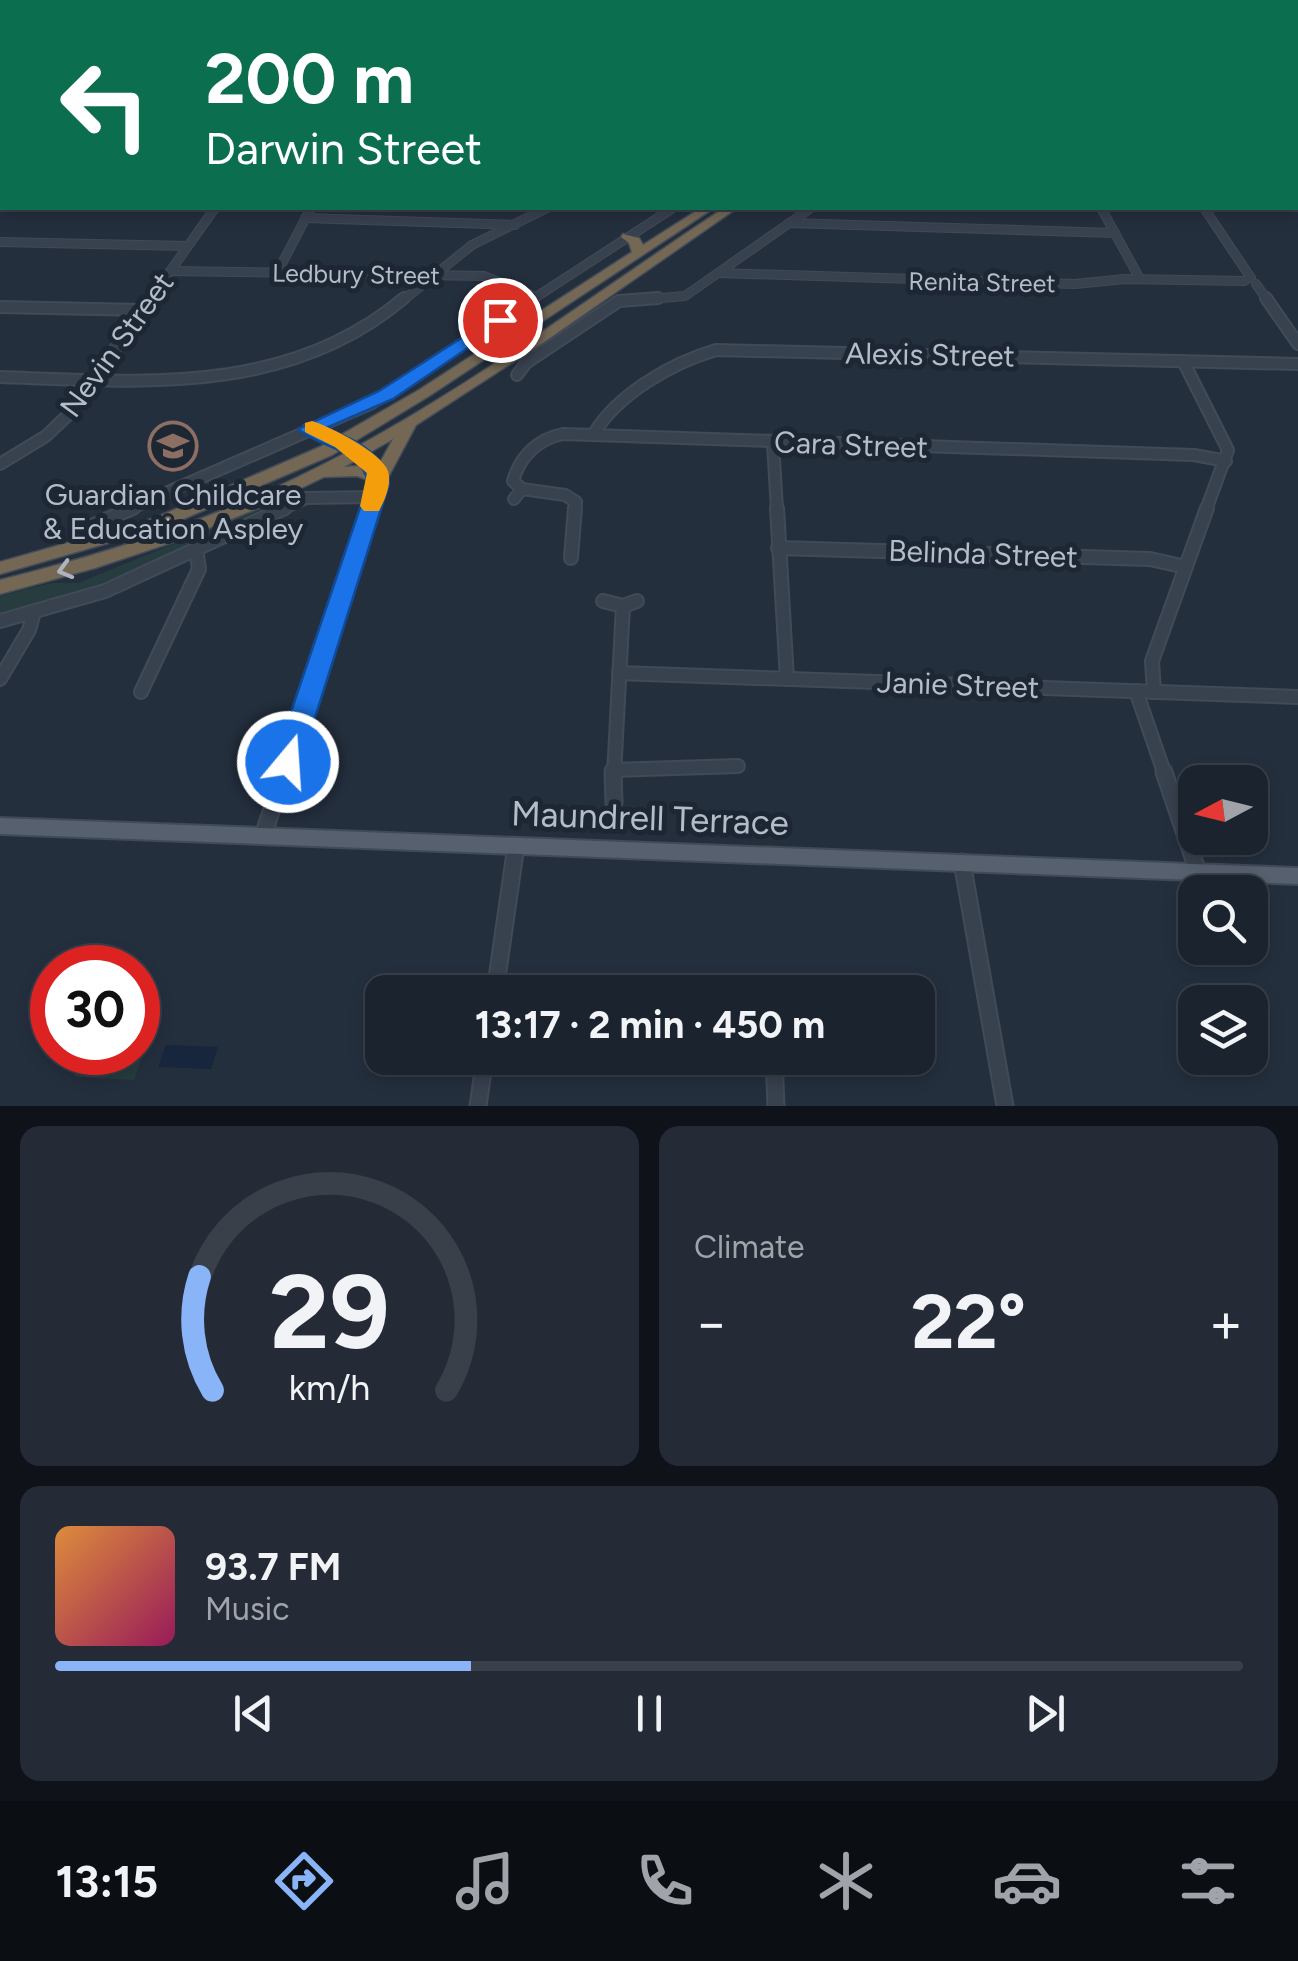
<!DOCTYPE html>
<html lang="en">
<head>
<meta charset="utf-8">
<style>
	:root { --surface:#1b232e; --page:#242b36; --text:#f1f3f6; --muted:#a0a4aa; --line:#39404a; --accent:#8ab4f8 }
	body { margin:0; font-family:Figtree,sans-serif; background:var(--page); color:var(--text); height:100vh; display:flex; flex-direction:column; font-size:38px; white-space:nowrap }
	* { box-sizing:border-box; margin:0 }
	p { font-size:32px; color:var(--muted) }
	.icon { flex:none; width:55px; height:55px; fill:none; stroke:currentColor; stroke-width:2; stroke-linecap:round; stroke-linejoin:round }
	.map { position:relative; height:1106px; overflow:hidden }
	.drawer { display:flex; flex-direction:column; gap:20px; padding:20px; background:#0f1319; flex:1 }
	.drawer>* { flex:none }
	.hud { position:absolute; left:0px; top:0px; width:1300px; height:210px; box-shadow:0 5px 15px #0003,0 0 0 2px var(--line); background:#0b6e4f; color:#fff; overflow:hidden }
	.needle { width:65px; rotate:263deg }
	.buttons { position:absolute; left:1178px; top:765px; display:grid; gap:20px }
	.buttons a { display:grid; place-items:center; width:90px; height:90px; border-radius:20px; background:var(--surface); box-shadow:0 5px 15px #0003,0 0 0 2px var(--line); font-size:50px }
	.speed { position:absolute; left:30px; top:945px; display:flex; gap:20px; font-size:50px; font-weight:700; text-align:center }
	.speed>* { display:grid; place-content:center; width:130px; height:130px; border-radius:50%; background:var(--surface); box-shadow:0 5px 15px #0003,0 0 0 2px var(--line); line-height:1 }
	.speed .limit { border:15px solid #d22; background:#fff; color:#111 }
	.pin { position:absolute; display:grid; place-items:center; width:85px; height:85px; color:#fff; margin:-42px; border:5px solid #fff; border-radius:50%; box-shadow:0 2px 10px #0007 }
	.me { position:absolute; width:110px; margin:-55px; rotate:18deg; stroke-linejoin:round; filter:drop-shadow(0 0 8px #0008) }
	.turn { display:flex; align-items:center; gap:35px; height:210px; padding:0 40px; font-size:45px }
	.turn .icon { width:130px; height:130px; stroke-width:2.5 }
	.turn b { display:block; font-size:70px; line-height:85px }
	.big { font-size:75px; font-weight:700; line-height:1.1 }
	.drawer .card { flex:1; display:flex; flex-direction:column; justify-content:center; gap:15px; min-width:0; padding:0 35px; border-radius:20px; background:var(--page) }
	.drawer .dial { align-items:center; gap:0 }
	.dial svg { height:260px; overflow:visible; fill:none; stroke:var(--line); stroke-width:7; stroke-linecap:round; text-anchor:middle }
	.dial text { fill:var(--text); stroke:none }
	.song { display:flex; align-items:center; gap:30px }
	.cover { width:120px; height:120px; border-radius:15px; background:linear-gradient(135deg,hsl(30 70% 55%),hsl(330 70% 35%)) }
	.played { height:10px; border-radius:5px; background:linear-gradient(90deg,var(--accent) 35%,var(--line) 35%) }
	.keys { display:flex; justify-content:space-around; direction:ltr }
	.heat { display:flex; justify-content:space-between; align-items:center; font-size:55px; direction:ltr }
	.drawer .tiles { flex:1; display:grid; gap:20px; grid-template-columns:1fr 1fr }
	.card:last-child { grid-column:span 2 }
	.trip { position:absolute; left:365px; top:975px; width:570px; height:100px; border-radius:20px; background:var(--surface); box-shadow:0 5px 15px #0003,0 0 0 2px var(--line); font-weight:700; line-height:100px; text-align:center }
	.tab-bar { display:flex; height:160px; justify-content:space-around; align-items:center; background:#0b0e12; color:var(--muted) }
	.tab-bar .icon { width:70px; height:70px }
	.tab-bar .current { color:var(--accent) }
	.tab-bar b { font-size:45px; color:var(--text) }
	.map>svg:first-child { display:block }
	.green { fill:#263c3f }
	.water { fill:#17263c }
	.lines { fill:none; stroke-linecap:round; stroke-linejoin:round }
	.minor-far4-casing { stroke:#414a57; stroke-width:9 }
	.minor-far3-casing { stroke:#414a57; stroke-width:10 }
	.minor-far2-casing { stroke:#414a57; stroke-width:14 }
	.minor-far1-casing { stroke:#414a57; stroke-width:16 }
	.minor-casing { stroke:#414a57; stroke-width:19 }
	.major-casing { stroke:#414a57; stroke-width:4 }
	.highway-casing { stroke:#434c59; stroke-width:3 }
	.minor-far4 { stroke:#38414e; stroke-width:6 }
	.minor-far3 { stroke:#38414e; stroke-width:8 }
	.minor-far2 { stroke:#38414e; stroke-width:10 }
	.minor-far1 { stroke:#38414e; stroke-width:12 }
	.minor { stroke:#38414e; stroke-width:15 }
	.major { fill:#56606e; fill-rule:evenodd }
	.highway { fill:#746855; fill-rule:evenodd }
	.oneway { stroke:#aeb4bd }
	.route { fill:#1a73e8; stroke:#114b97; stroke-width:2.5 }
	.slow { fill:#f59e0b }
	.labels { text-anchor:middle; stroke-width:10; stroke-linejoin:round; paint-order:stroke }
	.far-street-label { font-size:25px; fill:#b4bcc9; stroke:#1d2633 }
	.street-label { font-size:30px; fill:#b4bcc9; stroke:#1d2633 }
	.poi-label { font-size:30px; fill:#b4bcc9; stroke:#1d2633 }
	.near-street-label { font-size:35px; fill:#b4bcc9; stroke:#1d2633 }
</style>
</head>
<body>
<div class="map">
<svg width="1298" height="1106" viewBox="0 0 1298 1106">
	<rect width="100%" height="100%" fill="#242f3e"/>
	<g class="green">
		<path d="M298,493H307L89,592L0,615V596L52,583H78Z"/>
		<path d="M138,1050H145L134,1080L74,1077L84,1053Z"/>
	</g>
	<path class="water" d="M166,1045L218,1047L211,1069L158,1067Z"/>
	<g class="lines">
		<g class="minor-far4-casing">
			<g id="minor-far4">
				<path d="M157,0H176"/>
				<path d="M257,0L264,2"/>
			</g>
		</g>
		<g class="minor-far3-casing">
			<g id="minor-far3">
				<path d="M1101,208L1140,279"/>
				<path d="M1204,208L1251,278"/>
				<path d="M305,218L515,225"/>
				<path d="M789,223L1115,233"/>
				<path d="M0,242L187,246"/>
				<path d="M171,271L484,276L536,297"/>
				<path d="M278,271L311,208"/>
				<path d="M719,273L1075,284L1125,279L1245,281"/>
				<path d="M1256,284L1268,301"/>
				<path d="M149,301L215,208"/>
				<path d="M402,301L472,245L547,208"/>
				<path d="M530,301L673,208"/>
				<path d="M625,301L685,296L811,208"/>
			</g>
		</g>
		<g class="minor-far2-casing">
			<g id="minor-far2">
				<path d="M1266,298L1298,344"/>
				<path d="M0,307L143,310"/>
				<path d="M1183,361L1228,450L1206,510"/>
				<path d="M517,375L526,363L619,301L658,298"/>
				<path d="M0,377C143,382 288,396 404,298"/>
				<path d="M308,429C354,444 387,456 369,510"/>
				<path d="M593,435C617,394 672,363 716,350L1298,364"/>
				<path d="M773,443L777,510"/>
				<path d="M0,464L46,436L69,414L151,298"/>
				<path d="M522,489L565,495L576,502L575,510"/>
				<path d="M514,499L522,489L513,481C520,456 538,439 563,434L1194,455L1226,461"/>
				<path d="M127,510L372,403L534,298"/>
				<path d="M279,510L306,498L374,497"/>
			</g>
		</g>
		<g class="minor-far1-casing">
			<g id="minor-far1">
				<path d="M777,508L787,679"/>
				<path d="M87,528L133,508"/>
				<path d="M778,548L1150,559L1186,567"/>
				<path d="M571,558L575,508"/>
				<path d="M603,601L623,606L637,601"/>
				<path d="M0,621L105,591L285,508"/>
				<path d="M619,673L1298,697"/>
				<path d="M0,679L29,630L34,612"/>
				<path d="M1136,691L1165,775"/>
				<path d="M141,692L199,569L196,548"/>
				<path d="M1154,692L1152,661L1207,508"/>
				<path d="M612,770L738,766"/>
				<path d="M283,775L370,508"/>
				<path d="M614,775L623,606"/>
			</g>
		</g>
		<g class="minor-casing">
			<g id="minor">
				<path d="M613,772L614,803"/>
				<path d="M1164,772L1198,872"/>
				<path d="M263,836L284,772"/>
				<path d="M962,862L1005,1106"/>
				<path d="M495,992L516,846"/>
				<path d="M774,1058L776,1106"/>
				<path d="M478,1106L485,1058"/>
			</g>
		</g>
		<g class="major-casing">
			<g id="major">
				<path d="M740,0H746L747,2H741Z"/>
				<path d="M0,29H2V34L0,35Z"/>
				<path d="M0,818L1298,868V884L0,834Z"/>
			</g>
		</g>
		<g class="highway-casing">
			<g id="highway">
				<path d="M701,208H714L429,396L332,455L167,526L0,574V562L155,518L320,447L419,390L632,252L629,243L621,237L623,234L639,238L643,245Z"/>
				<path d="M724,208H737L544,342L416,425L385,483L379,484L357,476L324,477L266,505L182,539L95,568L0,594V580C101,555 200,524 294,479C447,406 583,301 724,208ZM393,439L375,472L358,466L344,467Z"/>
			</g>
		</g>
		<use href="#minor-far4" class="minor-far4"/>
		<use href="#minor-far3" class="minor-far3"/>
		<use href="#minor-far2" class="minor-far2"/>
		<use href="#minor-far1" class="minor-far1"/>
		<use href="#minor" class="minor"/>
		<use href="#major" class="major"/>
		<use href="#highway" class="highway"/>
	</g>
	<defs><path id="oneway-chevron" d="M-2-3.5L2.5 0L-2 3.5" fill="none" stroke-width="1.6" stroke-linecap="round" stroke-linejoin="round" transform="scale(2.5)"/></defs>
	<use class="oneway" href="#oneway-chevron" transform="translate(65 570) rotate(164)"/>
	<path class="route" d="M494,317L509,320L393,399L326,428C353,439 385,453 389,484L301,762L297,770H278L274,762L368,484C364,449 319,448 298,429L379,391Z"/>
	<path class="slow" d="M312,421C331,427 381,452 388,471C392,484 385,500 379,511H364L360,506L367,473L335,447L305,432V423Z"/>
	<defs>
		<g id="school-ring" transform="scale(2.5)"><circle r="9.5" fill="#1d2633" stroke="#8d6e63" stroke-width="1.5"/><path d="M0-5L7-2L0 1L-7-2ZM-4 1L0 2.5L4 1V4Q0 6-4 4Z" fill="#8d6e63"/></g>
	</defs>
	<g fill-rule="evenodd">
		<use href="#school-ring" x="173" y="446"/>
	</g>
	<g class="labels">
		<g class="far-street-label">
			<text transform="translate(356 274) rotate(1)" y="9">Ledbury Street</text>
			<text transform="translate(982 282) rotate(1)" y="9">Renita Street</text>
		</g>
		<g class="street-label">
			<text transform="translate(117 345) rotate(-54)" y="10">Nevin Street</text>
			<text transform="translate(930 355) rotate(1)" y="10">Alexis Street</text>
			<text transform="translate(851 445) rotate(2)" y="10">Cara Street</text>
			<text transform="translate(983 554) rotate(2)" y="10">Belinda Street</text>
			<text transform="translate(958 685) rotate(2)" y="10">Janie Street</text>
		</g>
		<g class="poi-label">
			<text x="173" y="505">Guardian Childcare<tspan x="173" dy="34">&amp; Education Aspley</tspan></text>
		</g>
		<g class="near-street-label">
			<text transform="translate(650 818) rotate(2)" y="12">Maundrell Terrace</text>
		</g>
	</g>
</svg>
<div class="buttons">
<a><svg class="needle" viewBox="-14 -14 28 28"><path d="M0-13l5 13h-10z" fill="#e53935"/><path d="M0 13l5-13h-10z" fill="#a0a4aa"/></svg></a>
<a><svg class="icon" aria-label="search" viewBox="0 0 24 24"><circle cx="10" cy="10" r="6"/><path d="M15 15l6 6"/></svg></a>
<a><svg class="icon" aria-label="layers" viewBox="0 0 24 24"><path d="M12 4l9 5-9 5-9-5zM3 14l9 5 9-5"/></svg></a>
</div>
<div class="speed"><div class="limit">30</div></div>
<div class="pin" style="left:500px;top:320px;background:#d93025"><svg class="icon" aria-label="arrive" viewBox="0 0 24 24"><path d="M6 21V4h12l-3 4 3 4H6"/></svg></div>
<svg class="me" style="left:288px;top:762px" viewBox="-20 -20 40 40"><circle r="17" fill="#1a73e8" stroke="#fff" stroke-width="3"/><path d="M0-11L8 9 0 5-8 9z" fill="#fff"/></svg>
<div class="trip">13:17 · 2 min · 450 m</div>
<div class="hud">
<div class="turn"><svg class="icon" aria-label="left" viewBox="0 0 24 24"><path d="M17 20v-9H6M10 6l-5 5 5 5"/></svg><div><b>200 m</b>Darwin Street</div></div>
</div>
</div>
<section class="drawer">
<div class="tiles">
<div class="card dial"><svg viewBox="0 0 100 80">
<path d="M14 69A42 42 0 1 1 86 69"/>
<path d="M14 69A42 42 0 0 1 10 34" stroke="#8ab4f8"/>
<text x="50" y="56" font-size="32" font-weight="700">29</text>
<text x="50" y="72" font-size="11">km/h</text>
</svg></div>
<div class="card"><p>Climate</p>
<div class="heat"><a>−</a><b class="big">22°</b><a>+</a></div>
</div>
<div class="card">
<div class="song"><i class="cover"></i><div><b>93.7 FM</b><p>Music</p></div></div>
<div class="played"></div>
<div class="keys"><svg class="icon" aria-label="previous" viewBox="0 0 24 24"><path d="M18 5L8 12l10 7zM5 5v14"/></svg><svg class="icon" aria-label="pause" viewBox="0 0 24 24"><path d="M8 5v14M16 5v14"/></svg><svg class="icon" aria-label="next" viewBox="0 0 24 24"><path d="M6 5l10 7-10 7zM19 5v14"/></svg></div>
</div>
</div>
</section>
<nav class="tab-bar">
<b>13:15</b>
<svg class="icon current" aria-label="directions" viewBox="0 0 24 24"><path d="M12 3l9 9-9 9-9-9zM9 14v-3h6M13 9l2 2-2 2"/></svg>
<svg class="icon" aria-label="music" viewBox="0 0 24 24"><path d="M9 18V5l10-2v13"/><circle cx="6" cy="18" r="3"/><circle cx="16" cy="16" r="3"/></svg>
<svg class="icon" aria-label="phone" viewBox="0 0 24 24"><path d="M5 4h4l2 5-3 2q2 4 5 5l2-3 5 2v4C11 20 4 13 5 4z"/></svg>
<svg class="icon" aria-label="climate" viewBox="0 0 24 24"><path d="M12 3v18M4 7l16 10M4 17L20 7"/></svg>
<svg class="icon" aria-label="car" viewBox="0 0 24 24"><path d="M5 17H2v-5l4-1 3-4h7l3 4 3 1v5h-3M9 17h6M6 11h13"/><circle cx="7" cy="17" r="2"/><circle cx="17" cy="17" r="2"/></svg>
<svg class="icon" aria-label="filters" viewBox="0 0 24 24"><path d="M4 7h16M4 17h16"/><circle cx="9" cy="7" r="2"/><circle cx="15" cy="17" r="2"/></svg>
</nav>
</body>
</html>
